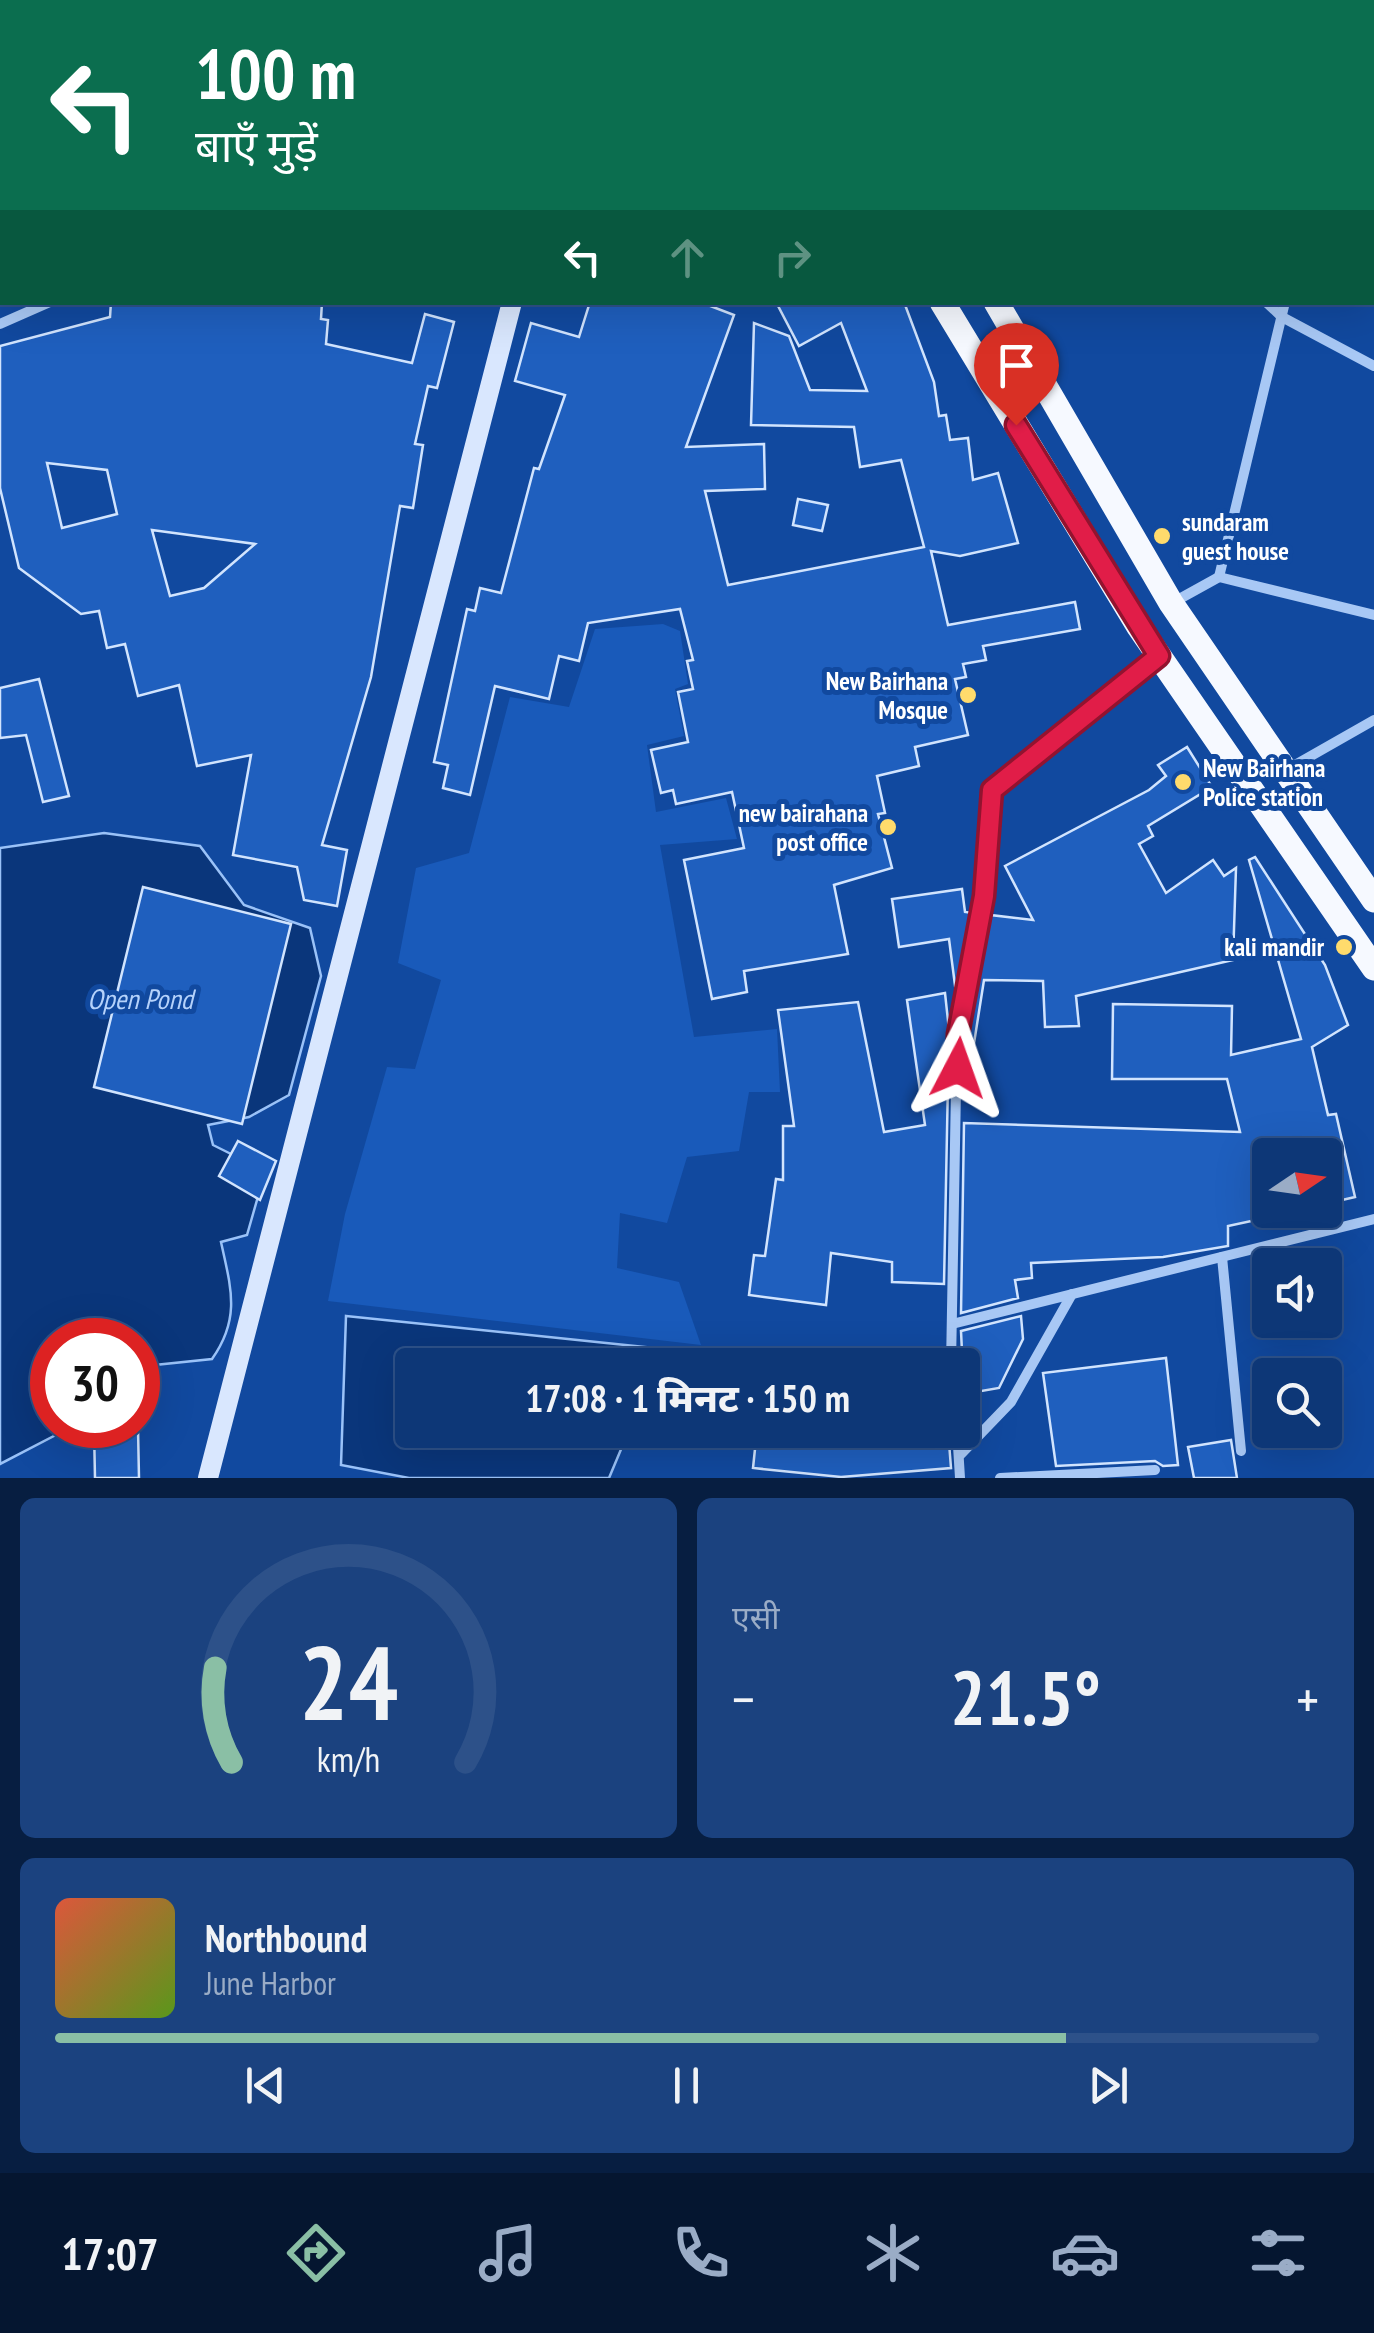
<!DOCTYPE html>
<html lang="hi">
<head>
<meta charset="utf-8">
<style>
	:root { --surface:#0d3777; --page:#1b427f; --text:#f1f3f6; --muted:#9aacc6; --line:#2d5189; --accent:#8abfa5 }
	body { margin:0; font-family:"PT Sans Narrow","Noto Sans Devanagari",sans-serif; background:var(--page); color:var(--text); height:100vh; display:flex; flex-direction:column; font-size:38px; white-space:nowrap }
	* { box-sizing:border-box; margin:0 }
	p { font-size:32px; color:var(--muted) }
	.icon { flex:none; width:55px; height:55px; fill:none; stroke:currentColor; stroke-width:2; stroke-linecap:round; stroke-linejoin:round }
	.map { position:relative; height:1478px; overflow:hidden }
	.details { display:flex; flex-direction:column; gap:20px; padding:20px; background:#071e41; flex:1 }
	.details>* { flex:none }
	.top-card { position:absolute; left:0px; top:0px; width:1375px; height:305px; box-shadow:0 10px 40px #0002,0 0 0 2px var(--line); background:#0b6e4f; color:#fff; overflow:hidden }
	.needle { width:65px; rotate:77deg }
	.controls { position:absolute; left:1252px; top:1138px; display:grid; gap:20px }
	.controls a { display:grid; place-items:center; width:90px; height:90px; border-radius:10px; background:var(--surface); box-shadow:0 10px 40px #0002,0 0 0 2px var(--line); font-size:50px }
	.speed { position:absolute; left:30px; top:1318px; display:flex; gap:20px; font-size:50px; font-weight:700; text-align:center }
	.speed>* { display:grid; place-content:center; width:130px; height:130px; border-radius:50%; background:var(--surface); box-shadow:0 10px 40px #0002,0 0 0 2px var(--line); line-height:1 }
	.speed .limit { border:15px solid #d22; background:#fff; color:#111 }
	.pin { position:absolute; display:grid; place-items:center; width:85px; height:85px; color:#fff; margin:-102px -42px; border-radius:50% 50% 50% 0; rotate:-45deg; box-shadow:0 0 10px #0007 }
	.pin .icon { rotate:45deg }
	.me { position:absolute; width:110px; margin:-55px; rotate:4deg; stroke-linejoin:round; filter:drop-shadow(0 0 8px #0008) }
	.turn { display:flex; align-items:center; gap:35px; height:210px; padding:0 30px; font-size:45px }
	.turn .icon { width:130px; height:130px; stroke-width:2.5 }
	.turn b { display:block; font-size:70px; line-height:85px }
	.lanes { display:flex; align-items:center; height:95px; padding:0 30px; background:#0003; justify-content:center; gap:50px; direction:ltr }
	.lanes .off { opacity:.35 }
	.big { font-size:75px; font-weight:800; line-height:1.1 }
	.details .card { flex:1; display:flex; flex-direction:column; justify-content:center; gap:15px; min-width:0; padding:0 35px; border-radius:15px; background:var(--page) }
	.details .dial { align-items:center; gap:0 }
	.dial svg { height:260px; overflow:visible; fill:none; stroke:var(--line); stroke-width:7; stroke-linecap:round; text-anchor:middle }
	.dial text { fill:var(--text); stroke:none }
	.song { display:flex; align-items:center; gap:30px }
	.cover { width:120px; height:120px; border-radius:15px; background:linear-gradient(135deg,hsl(10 70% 55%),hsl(90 70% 35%)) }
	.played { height:10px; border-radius:5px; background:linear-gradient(90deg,var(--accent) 80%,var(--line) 80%) }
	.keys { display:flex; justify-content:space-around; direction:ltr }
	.heat { display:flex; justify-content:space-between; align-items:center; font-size:55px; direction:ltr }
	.details .tiles { flex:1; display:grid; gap:20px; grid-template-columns:1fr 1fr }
	.card:last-child { grid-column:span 2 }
	.trip { position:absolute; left:395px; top:1348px; width:585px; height:100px; border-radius:10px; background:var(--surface); box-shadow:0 10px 40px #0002,0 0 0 2px var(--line); font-weight:800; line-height:100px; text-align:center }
	.menu { display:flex; height:160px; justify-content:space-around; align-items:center; background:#051630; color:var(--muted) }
	.menu .icon { width:70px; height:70px }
	.menu .current { color:var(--accent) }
	.menu b { font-size:45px; color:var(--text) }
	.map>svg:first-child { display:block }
	.green { fill:#195aba }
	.water { fill:#0a367b; stroke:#9ac2f8; stroke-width:2.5 }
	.building { fill:#1f5fbe; stroke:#d1e4fe; stroke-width:2.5; fill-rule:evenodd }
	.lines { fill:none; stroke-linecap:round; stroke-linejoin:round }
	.street { stroke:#a8c8f5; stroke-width:10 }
	.secondary { stroke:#d9e7fe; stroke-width:20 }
	.primary { stroke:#f6f9ff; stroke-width:25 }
	.route-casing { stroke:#92132f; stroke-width:25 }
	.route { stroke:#e11d48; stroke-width:18 }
	.poi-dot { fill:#ffdb6c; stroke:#11499f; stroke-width:4 }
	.labels { text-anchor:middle; stroke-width:10; stroke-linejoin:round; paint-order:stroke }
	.poi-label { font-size:25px; font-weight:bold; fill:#fff; stroke:#11499f; text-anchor:end }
	.water-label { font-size:28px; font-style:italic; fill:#b5d2fb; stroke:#11499f }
</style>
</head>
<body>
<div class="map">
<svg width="1374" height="1478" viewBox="0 0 1374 1478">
	<rect width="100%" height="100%" fill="#11499f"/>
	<path class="green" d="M663,624L680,631L688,684L675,689L684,736L647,745L656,812L726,798L737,839L660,845L694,1037L777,1029L780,1092H749L739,1151L687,1157L667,1223L620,1213L617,1268L679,1282L701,1345L328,1301L345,1214L387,1067L415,1069L441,980L398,963L416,868L469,853L510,697L569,707L595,629Z"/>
	<g class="water">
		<path d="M104,833L200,846L244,905L310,928L321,976L289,1095L249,1117L208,1125L213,1145L245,1161L263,1179L247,1235L221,1242C231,1288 241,1318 212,1359L155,1365L138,1385V1340H52V1425H75L0,1464V848Z"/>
		<path d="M346,1316L692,1352L698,1365H412V1430H668L622,1447L609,1478H409L341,1465Z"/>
	</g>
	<g class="building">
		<path d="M111,302H322L321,319L328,320L326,344L412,363L425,314L454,322L437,388L428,386L415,444L423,445L413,508L400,506L371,677L322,845L347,850L337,906L304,900L297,867L233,855L251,755L197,766L179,685L138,696L125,644L107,648L99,611L81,614L19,568L0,488V346L110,317ZM47,463L107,470L117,514L62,528ZM152,530L255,544L204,588L170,596Z"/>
		<path d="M590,302H700L734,315L686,447L764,444L765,489L705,491L728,585L924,547L901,460L860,467L854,427L751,425L754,323L789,336L810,390L867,391L841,323L799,346L776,302H904L934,382L939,416L946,415L950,440L968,438L973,480L998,473L1018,543L960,556L931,551L948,625L1075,602L1080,629L983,646L986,660L963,664L966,677L955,679L968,735L915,747L919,766L877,776L885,813L878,814L892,868L834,885L848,954L744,971L747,992L712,999L684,860L744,848L732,792L676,804L673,790L661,793L651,750L688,742L678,692L693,689L687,661L693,660L680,609L588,623L579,661L559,656L549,699L495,686L470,795L443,788L448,765L434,762L467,609L475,611L480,588L501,593L534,468L539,469L565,395L515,381L531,323L579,337Z"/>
		<path d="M798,499L828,505L822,531L793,525Z"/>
		<path d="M39,679L69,796L43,802L26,735L0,738V688Z"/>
		<path d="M1187,747L1212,787L1148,826L1153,836L1139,844L1166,893L1213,860L1224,876L1236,868L1233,960L1076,996L1079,1026L1045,1027L1043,981L984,980L972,1056H965L990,915L1033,920L1005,866L1149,790L1166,776L1158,765Z"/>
		<path d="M1255,857L1325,965L1348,1025L1312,1047L1328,1115L1336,1114L1355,1197L1325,1204V1155H1270V1217L1228,1226V1246L1163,1257L1031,1263L1032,1278L1015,1280L1018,1298L961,1313L964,1123L1240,1132L1227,1079H1112L1113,1004L1232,1006L1231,1055L1301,1039L1249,860Z"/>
		<path d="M143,887L291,924L242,1124L94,1087Z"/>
		<path d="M962,889L965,912L973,913L956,993L949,939L899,947L892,899Z"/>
		<path d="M945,993L949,1030L944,1284L892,1282V1262L831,1253L826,1305L749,1295L754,1255L765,1256L776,1179L783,1180V1126H794L778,1010L858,1002L884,1132L925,1125L907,1000Z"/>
		<path d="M238,1141L276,1161L260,1200L219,1176Z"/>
		<path d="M1021,1316L1023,1339L999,1388L964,1394L961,1331Z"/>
		<path d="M1166,1358L1178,1465L1163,1466L1155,1461L1056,1466L1043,1373Z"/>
		<path d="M138,1428L139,1478H95L94,1429Z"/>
		<path d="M757,1430H948L951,1468L841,1477L753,1468Z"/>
		<path d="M1231,1440L1237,1478H1194L1188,1447Z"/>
	</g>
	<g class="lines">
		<g class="street">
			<path d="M1027,0L1029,2"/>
			<path d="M1144,0L1146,2"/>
			<path d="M413,2V0"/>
			<path d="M1358,2L1359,0"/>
			<path d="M1372,68L1374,69"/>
			<path d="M1372,188L1374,189"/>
			<path d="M0,292H2"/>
			<path d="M1266,302L1282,317L1374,366"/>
			<path d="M1285,302L1219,577L1374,615"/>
			<path d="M0,324L50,302"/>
			<path d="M1172,603L1219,577"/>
			<path d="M1288,769L1374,720"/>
			<path d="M1222,1257L1241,1451"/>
			<path d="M952,1324L1374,1219"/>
			<path d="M951,1365L957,1034L985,896L992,790L1158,657"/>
			<path d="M957,1430L960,1478"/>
			<path d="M961,1454L1011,1402L1072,1294"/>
			<path d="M1000,1478L1155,1470"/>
		</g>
		<g class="secondary">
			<path d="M586,2V0"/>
			<path d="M208,1478L512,302"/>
		</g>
		<g class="primary">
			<path d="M769,0L771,2"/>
			<path d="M822,0L824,2"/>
			<path d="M942,302L1139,627L1374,968"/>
			<path d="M996,302L1171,603L1374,900"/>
		</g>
	</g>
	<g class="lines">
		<g class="route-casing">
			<path id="route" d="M958,1068V1034L984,896L992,790L1159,656L1016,425"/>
		</g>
		<use href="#route" class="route"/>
	</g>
	<g class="poi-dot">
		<circle cx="1162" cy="536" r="10"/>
		<circle cx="968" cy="695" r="10"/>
		<circle cx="1183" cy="782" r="10"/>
		<circle cx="888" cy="827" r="10"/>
		<circle cx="1344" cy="947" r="10"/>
	</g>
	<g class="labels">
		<g class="poi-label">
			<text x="1182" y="531" text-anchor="start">sundaram<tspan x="1182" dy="29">guest house</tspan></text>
			<text x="948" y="690">New Bairhana<tspan x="948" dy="29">Mosque</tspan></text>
			<text x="1203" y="777" text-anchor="start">New Bairhana<tspan x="1203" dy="29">Police station</tspan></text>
			<text x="868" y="822">new bairahana<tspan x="868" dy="29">post office</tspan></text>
			<text x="1324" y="956">kali mandir</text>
		</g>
		<g class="water-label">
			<text x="140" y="1009">Open Pond</text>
		</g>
	</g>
</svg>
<div class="controls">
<a><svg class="needle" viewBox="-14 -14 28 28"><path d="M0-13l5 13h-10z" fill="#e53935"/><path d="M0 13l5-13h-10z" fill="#9aacc6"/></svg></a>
<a><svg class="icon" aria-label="sound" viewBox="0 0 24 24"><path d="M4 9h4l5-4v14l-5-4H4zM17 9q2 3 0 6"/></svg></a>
<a><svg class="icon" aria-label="search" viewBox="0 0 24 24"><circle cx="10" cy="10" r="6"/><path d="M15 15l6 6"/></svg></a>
</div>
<div class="speed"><div class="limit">30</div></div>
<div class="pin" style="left:1016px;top:425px;background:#d93025"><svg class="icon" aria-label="arrive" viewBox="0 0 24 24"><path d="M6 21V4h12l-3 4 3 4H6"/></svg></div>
<svg class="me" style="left:958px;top:1068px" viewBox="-20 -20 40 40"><path d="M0-17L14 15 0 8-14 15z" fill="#e11d48" stroke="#fff" stroke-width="4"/></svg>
<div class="trip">17:08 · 1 मिनट · 150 m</div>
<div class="top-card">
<div class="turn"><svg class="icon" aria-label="left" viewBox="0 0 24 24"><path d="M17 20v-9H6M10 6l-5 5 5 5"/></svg><div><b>100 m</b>बाएँ मुड़ें</div></div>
<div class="lanes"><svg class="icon" aria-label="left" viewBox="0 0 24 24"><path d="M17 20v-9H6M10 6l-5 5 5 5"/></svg><svg class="icon off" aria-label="ahead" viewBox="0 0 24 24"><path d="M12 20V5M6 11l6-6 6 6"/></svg><svg class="icon off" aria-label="right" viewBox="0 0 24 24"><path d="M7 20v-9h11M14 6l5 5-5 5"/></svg></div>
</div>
</div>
<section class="details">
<div class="tiles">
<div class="card dial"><svg viewBox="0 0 100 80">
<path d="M14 69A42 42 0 1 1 86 69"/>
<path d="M14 69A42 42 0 0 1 9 40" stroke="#8abfa5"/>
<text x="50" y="56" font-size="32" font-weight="700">24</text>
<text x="50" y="72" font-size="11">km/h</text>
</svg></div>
<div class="card"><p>एसी</p>
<div class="heat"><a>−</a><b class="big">21.5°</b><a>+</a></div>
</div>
<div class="card">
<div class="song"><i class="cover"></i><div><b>Northbound</b><p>June Harbor</p></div></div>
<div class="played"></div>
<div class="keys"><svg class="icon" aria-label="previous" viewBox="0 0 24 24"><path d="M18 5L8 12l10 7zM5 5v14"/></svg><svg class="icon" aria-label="pause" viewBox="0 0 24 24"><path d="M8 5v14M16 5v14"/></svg><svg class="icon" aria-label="next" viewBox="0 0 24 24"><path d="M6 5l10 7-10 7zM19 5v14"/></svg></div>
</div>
</div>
</section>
<nav class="menu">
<b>17:07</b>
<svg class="icon current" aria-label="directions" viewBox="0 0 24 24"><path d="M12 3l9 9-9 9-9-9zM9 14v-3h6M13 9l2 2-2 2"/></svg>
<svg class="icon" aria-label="music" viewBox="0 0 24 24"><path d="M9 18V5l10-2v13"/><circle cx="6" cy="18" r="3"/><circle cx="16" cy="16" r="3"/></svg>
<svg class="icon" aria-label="phone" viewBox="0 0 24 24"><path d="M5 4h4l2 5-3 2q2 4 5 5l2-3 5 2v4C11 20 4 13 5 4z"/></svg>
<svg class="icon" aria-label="climate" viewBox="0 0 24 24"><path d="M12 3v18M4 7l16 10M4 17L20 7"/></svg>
<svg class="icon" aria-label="car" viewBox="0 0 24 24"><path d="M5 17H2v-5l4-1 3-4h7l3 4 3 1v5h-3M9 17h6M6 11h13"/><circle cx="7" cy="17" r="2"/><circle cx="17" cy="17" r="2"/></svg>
<svg class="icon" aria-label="filters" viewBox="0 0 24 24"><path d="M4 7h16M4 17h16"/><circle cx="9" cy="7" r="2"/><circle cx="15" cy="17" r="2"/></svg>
</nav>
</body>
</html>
